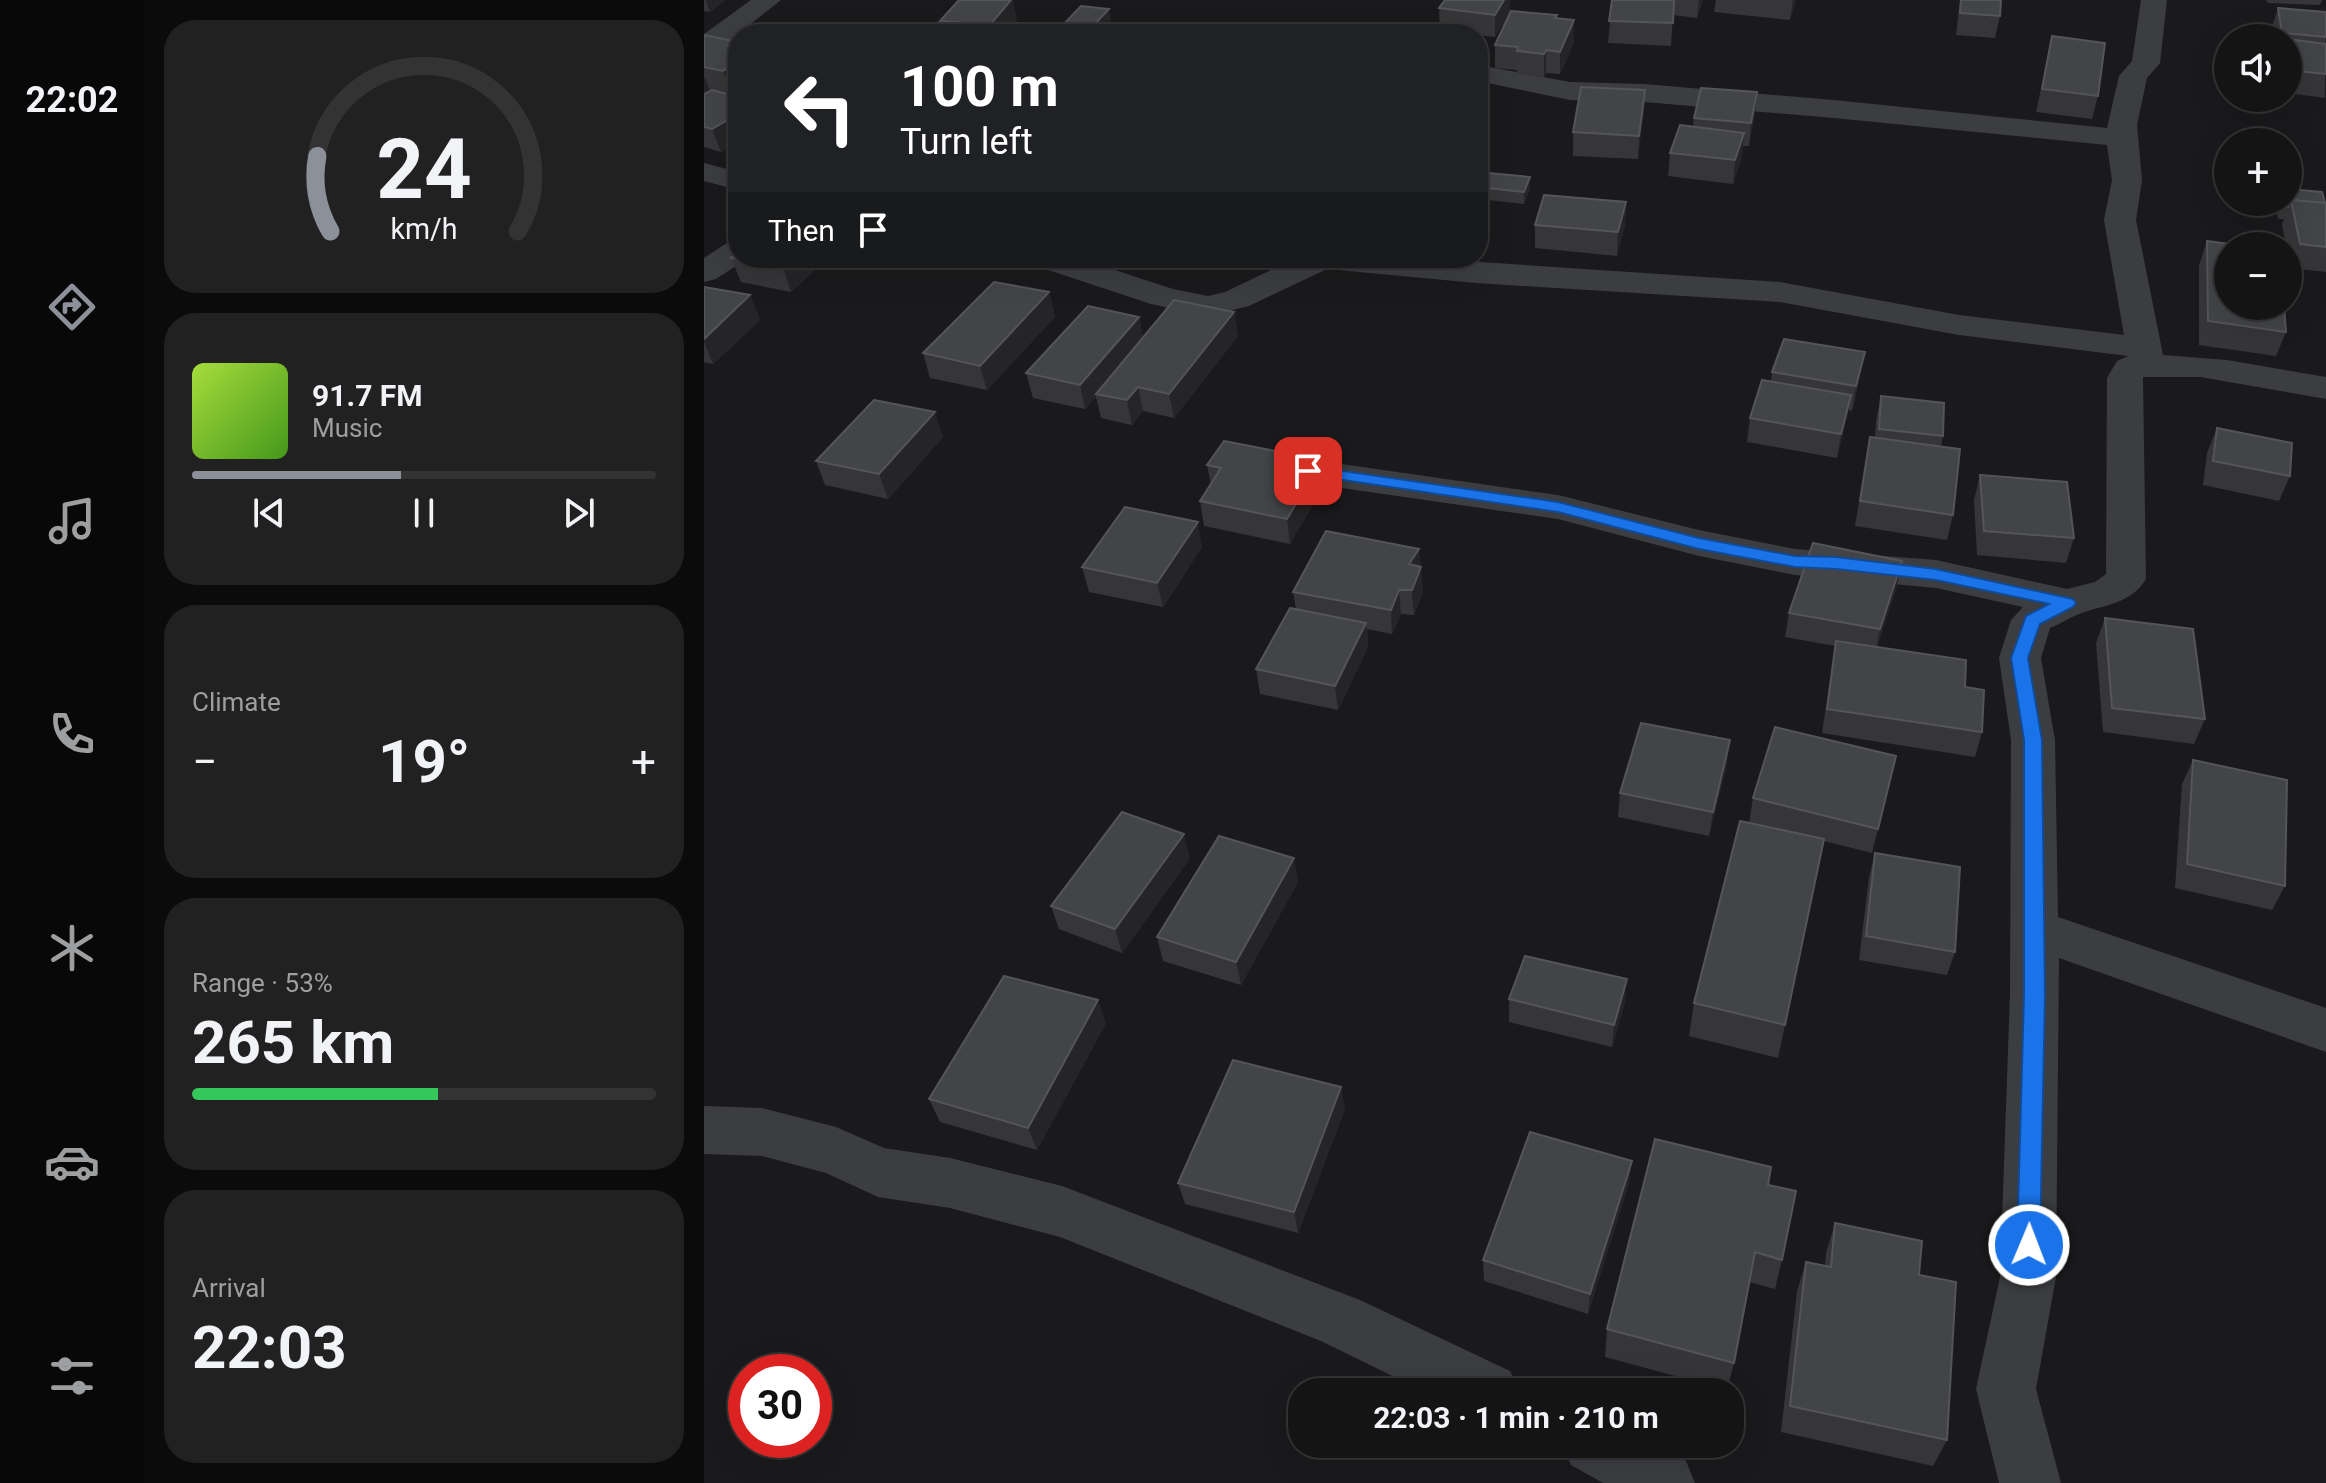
<!DOCTYPE html>
<html lang="en">
<head>
<meta charset="utf-8">
<style>
	:root { --surface:#141415; --page:#212122; --text:#f1f3f6; --muted:#9d9ea0; --line:#333334; --accent:#8c9099 }
	body { margin:0; font-family:Roboto,sans-serif; background:var(--page); color:var(--text); height:100vh; display:flex; flex-direction:column; font-size:30px; white-space:nowrap }
	* { box-sizing:border-box; margin:0 }
	p { font-size:26px; color:var(--muted) }
	.icon { flex:none; width:44px; height:44px; fill:none; stroke:currentColor; stroke-width:2; stroke-linecap:round; stroke-linejoin:round }
	.map { position:relative; flex:1; overflow:hidden }
	.details { display:flex; flex-direction:column; gap:20px; padding:20px; background:#0b0b0c; width:560px }
	.details>* { flex:none }
	.guide { position:absolute; left:24px; top:24px; width:760px; height:244px; border-radius:32px; box-shadow:0 8px 32px #0002,0 0 0 2px var(--line); background:#202124; color:#fff; overflow:hidden }
	.tools { position:absolute; left:1510px; top:24px; display:grid; gap:16px }
	.tools a { display:grid; place-items:center; width:88px; height:88px; border-radius:50%; background:var(--surface); box-shadow:0 8px 32px #0002,0 0 0 2px var(--line); font-size:40px }
	.speed { position:absolute; left:24px; top:1354px; display:flex; gap:16px; font-size:40px; font-weight:700; text-align:center }
	.speed>* { display:grid; place-content:center; width:104px; height:104px; border-radius:50%; background:var(--surface); box-shadow:0 8px 32px #0002,0 0 0 2px var(--line); line-height:1 }
	.speed .limit { border:12px solid #d22; background:#fff; color:#111 }
	.pin { position:absolute; display:grid; place-items:center; width:68px; height:68px; color:#fff; margin:-34px; border-radius:16px; box-shadow:0 4px 12px #0006 }
	.me { position:absolute; width:88px; margin:-44px; rotate:1deg; stroke-linejoin:round; filter:drop-shadow(0 0 6px #0008) }
	.turn { display:flex; align-items:center; gap:28px; height:168px; padding:0 40px; font-size:36px }
	.turn .icon { width:104px; height:104px; stroke-width:2.5 }
	.turn b { display:block; font-size:56px; line-height:68px }
	.then { display:flex; align-items:center; height:76px; padding:0 40px; background:#0003; gap:16px; font-size:30px }
	.big { font-size:60px; font-weight:700; line-height:1.1 }
	.details .card { flex:1; display:flex; flex-direction:column; justify-content:center; gap:12px; min-width:0; padding:0 28px; border-radius:32px; background:var(--page) }
	.details .dial { align-items:center; gap:0 }
	.dial svg { height:208px; overflow:visible; fill:none; stroke:var(--line); stroke-width:7; stroke-linecap:round; text-anchor:middle }
	.dial text { fill:var(--text); stroke:none }
	.song { display:flex; align-items:center; gap:24px }
	.cover { width:96px; height:96px; border-radius:12px; background:linear-gradient(135deg,hsl(80 70% 55%),hsl(100 70% 35%)) }
	.played { height:8px; border-radius:4px; background:linear-gradient(90deg,var(--accent) 45%,var(--line) 45%) }
	.keys { display:flex; justify-content:space-around; direction:ltr }
	.heat { display:flex; justify-content:space-between; align-items:center; font-size:44px; direction:ltr }
	.charge { height:12px; border-radius:6px; background:linear-gradient(90deg,#34c759 53%,var(--line) 0) }
	.trip { position:absolute; left:584px; top:1378px; width:456px; height:80px; border-radius:32px; background:var(--surface); box-shadow:0 8px 32px #0002,0 0 0 2px var(--line); font-weight:700; line-height:80px; text-align:center }
	main { display:flex; flex:1; min-height:0 }
	.tabs { display:flex; flex-direction:column; width:144px; justify-content:space-around; align-items:center; background:#080808; color:var(--muted) }
	.tabs .icon { width:56px; height:56px }
	.tabs .active { color:var(--accent) }
	.tabs b { font-size:36px; color:var(--text) }
	.map>svg:first-child { display:block }
	.lines { fill:none; stroke-linecap:round; stroke-linejoin:round }
	.street { fill:#3b3d40; fill-rule:evenodd }
	.wall { fill:#363639 }
	.shaded-wall { fill:#252527 }
	.building { fill:#434447; stroke:#545559; stroke-width:2 }
	.route { fill:#1a73e8; stroke:#114b97; stroke-width:2 }
</style>
</head>
<body>
<main>
<nav class="tabs">
<b>22:02</b>
<svg class="icon active" aria-label="directions" viewBox="0 0 24 24"><path d="M12 3l9 9-9 9-9-9zM9 14v-3h6M13 9l2 2-2 2"/></svg>
<svg class="icon" aria-label="music" viewBox="0 0 24 24"><path d="M9 18V5l10-2v13"/><circle cx="6" cy="18" r="3"/><circle cx="16" cy="16" r="3"/></svg>
<svg class="icon" aria-label="phone" viewBox="0 0 24 24"><path d="M5 4h4l2 5-3 2q2 4 5 5l2-3 5 2v4C11 20 4 13 5 4z"/></svg>
<svg class="icon" aria-label="climate" viewBox="0 0 24 24"><path d="M12 3v18M4 7l16 10M4 17L20 7"/></svg>
<svg class="icon" aria-label="car" viewBox="0 0 24 24"><path d="M5 17H2v-5l4-1 3-4h7l3 4 3 1v5h-3M9 17h6M6 11h13"/><circle cx="7" cy="17" r="2"/><circle cx="17" cy="17" r="2"/></svg>
<svg class="icon" aria-label="filters" viewBox="0 0 24 24"><path d="M4 7h16M4 17h16"/><circle cx="9" cy="7" r="2"/><circle cx="15" cy="17" r="2"/></svg>
</nav>
<section class="details">
<div class="card dial"><svg viewBox="0 0 100 80">
<path d="M14 69A42 42 0 1 1 86 69"/>
<path d="M14 69A42 42 0 0 1 9 40" stroke="#8c9099"/>
<text x="50" y="56" font-size="32" font-weight="700">24</text>
<text x="50" y="72" font-size="11">km/h</text>
</svg></div>
<div class="card">
<div class="song"><i class="cover"></i><div><b>91.7 FM</b><p>Music</p></div></div>
<div class="played"></div>
<div class="keys"><svg class="icon" aria-label="previous" viewBox="0 0 24 24"><path d="M18 5L8 12l10 7zM5 5v14"/></svg><svg class="icon" aria-label="pause" viewBox="0 0 24 24"><path d="M8 5v14M16 5v14"/></svg><svg class="icon" aria-label="next" viewBox="0 0 24 24"><path d="M6 5l10 7-10 7zM19 5v14"/></svg></div>
</div>
<div class="card"><p>Climate</p>
<div class="heat"><a>−</a><b class="big">19°</b><a>+</a></div>
</div>
<div class="card"><p>Range · 53%</p><b class="big">265 km</b><div class="charge"></div></div>
<div class="card"><p>Arrival</p><b class="big">22:03</b></div>
</section>
<div class="map">
<svg width="1622" height="1483" viewBox="0 0 1622 1483">
	<rect width="100%" height="100%" fill="#1a1a1c"/>
	<g class="lines">
		<g class="street">
			<path d="M47,0H77L10,53L0,55V34Z"/>
			<path d="M1437,0H1463L1456,63L1443,78L1433,125L1438,180L1432,220L1459,355L1523,360L1622,377V399L1496,377H1439L1442,579C1426,605 1401,604 1375,614C1365,618 1356,624 1346,628L1337,658L1351,740L1354,917L1622,1008V1052L1355,958L1352,1277L1332,1389L1357,1483H1295L1272,1389L1296,1277L1306,994L1307,740L1295,658L1307,620L1319,607L1232,588L1091,575L995,556L854,519L560,477L547,473L541,465L547,457L560,453L854,495L995,530L1091,549L1232,560L1363,589L1391,582L1402,574L1403,378L1413,361L1424,356L1255,335L1076,302L772,283L623,269L545,306L504,316L447,304L329,265L325,258H374L469,289L504,296L521,292L592,258H717L1076,282L1255,315L1420,335L1400,220L1408,180L1403,145L1130,118L940,102L866,100L774,81V65L866,82L940,84L1130,100L1403,128L1415,76L1428,61Z"/>
			<path d="M0,163L34,172V190L0,181Z"/>
			<path d="M34,240V258H44L12,279L0,282V258L23,243Z"/>
			<path d="M0,1106L58,1108L132,1127L180,1148L246,1158L358,1186L656,1300L806,1371L815,1392H721L617,1341L356,1237L246,1208L174,1197L122,1173L58,1156L0,1154Z"/>
			<path d="M858,1444H950L982,1461L991,1483H899L867,1465Z"/>
		</g>
	</g>
	<g class="wall">
		<path d="M0,0H21L6,12L0,11Z"/>
		<path d="M741,0H806V12L791,37L774,35V34L736,31L735,8Z"/>
		<path d="M908,0H999L993,18L969,15L967,46L904,43Z"/>
		<path d="M1012,0H1092L1086,20L1010,12Z"/>
		<path d="M1256,0H1297L1296,16L1291,38L1252,35Z"/>
		<path d="M1562,0H1618L1616,5L1564,3Z"/>
		<path d="M1574,8L1622,12L1621,98L1584,93V38H1568L1567,30Z"/>
		<path d="M853,15V19L870,42L856,74L842,73L840,77L813,74V70L791,68V45Z"/>
		<path d="M313,20L302,34H239L236,21Z"/>
		<path d="M0,35L34,42L28,94L11,91L34,142L17,152L0,147Z"/>
		<path d="M1348,36L1394,96L1388,119L1332,112Z"/>
		<path d="M941,90L934,159L869,156V132Z"/>
		<path d="M1053,92L1045,146H1039L1038,156L1029,184L964,176L966,153L989,127L990,118Z"/>
		<path d="M774,172L826,177V189L820,204L774,199Z"/>
		<path d="M1584,189L1622,203V272L1586,268L1584,246H1582L1578,224L1580,219H1574L1570,202H1584Z"/>
		<path d="M922,202L921,225L913,256L831,248V225Z"/>
		<path d="M1503,241L1582,332L1572,356L1495,345V265Z"/>
		<path d="M27,258H124L87,292L37,282Z"/>
		<path d="M0,287L46,295L56,320L9,364L0,362Z"/>
		<path d="M345,292L351,317L283,390L226,378L219,353Z"/>
		<path d="M530,312L534,336L470,418L439,411L428,425L397,418L392,397L381,409L329,398L322,373L435,317L439,337Z"/>
		<path d="M1068,372L1156,376L1148,411L1144,410L1133,458L1043,442L1046,418L1067,381Z"/>
		<path d="M1177,396L1239,436L1237,446L1249,515L1243,540L1151,526L1166,437L1171,438L1172,421Z"/>
		<path d="M1513,428L1586,476L1575,501L1499,485L1503,453Z"/>
		<path d="M239,437L184,499L121,485L112,461Z"/>
		<path d="M503,465L621,484L586,544L500,526L496,501L507,485Z"/>
		<path d="M1276,475L1370,538L1362,563L1273,555L1270,500Z"/>
		<path d="M498,547L459,607L385,592L378,567Z"/>
		<path d="M715,549L719,592L710,615L697,614L688,634L663,629L664,647L634,710L556,694L552,669L592,609L589,592Z"/>
		<path d="M1193,586L1173,647L1261,687L1278,732L1271,757L1118,733L1131,646L1081,637L1085,613Z"/>
		<path d="M1401,618L1501,719L1490,744L1399,732L1392,643Z"/>
		<path d="M1192,756L1168,853L1120,841L1074,1058L985,1036L990,1003L1045,823L1049,798Z"/>
		<path d="M1489,760L1581,886L1568,910L1471,888L1478,784Z"/>
		<path d="M1023,764L1005,836L914,817L916,793Z"/>
		<path d="M1171,853L1251,952L1243,975L1155,960L1165,877Z"/>
		<path d="M486,858L418,953L355,929L347,906Z"/>
		<path d="M594,882L537,985L459,961L453,937Z"/>
		<path d="M805,999L921,1002L908,1047L805,1022Z"/>
		<path d="M402,1023L333,1150L236,1122L225,1099Z"/>
		<path d="M641,1109L594,1233L481,1204L474,1183Z"/>
		<path d="M925,1183L884,1314L780,1281L779,1260Z"/>
		<path d="M1064,1185L1078,1260L1071,1289L1045,1282L1030,1363L1023,1390L901,1357L903,1329Z"/>
		<path d="M1131,1223L1215,1275L1243,1440L1229,1466L1077,1432L1093,1291L1102,1262L1121,1266L1122,1253Z"/>
	</g>
	<g class="shaded-wall">
		<path d="M2,0H21L6,12Z"/>
		<path d="M307,0H309L313,20L302,34H288L286,25Z"/>
		<path d="M800,0H806V12L791,37V15Z"/>
		<path d="M995,0H999L993,18Z"/>
		<path d="M1089,0H1092L1086,20Z"/>
		<path d="M405,9L407,20L394,34L383,32Z"/>
		<path d="M870,20V42L856,74V52Z"/>
		<path d="M842,50V73L840,77V54Z"/>
		<path d="M34,61V89L28,94L19,71Z"/>
		<path d="M1,78L10,101L0,108V79Z"/>
		<path d="M941,90L940,113L934,159L935,136Z"/>
		<path d="M1053,92L1051,115L1045,146L1047,123Z"/>
		<path d="M34,114V142L17,152L8,129Z"/>
		<path d="M1040,133L1038,156L1029,184L1031,160Z"/>
		<path d="M826,177V189L820,204V192Z"/>
		<path d="M922,202L921,225L913,256L914,232Z"/>
		<path d="M90,258H124L87,292L79,268Z"/>
		<path d="M345,292L351,317L283,390L276,366Z"/>
		<path d="M46,295L56,320L9,364L0,342V339Z"/>
		<path d="M530,312L534,336L470,418L465,394Z"/>
		<path d="M435,317L440,341L392,394V397L381,409L376,385Z"/>
		<path d="M1161,352L1156,376L1148,411L1152,386Z"/>
		<path d="M434,387L439,411L428,425L423,400Z"/>
		<path d="M1147,395L1143,419L1133,458L1137,434Z"/>
		<path d="M231,412L239,437L184,499L175,474Z"/>
		<path d="M618,460L621,484L586,544L583,519Z"/>
		<path d="M494,522L498,547L459,607L453,583Z"/>
		<path d="M715,549L719,592L710,615L705,564Z"/>
		<path d="M1198,561L1193,586L1171,653L1176,629Z"/>
		<path d="M695,590L697,614L688,634L687,610Z"/>
		<path d="M662,623L664,647L634,710L631,686Z"/>
		<path d="M1026,740L1023,764L1005,836L1009,812Z"/>
		<path d="M480,834L486,858L418,953L411,929Z"/>
		<path d="M590,858L594,882L537,985L532,962Z"/>
		<path d="M923,979L921,1002L908,1047L910,1025Z"/>
		<path d="M394,1000L402,1023L333,1150L324,1128Z"/>
		<path d="M637,1087L641,1109L594,1233L590,1212Z"/>
		<path d="M928,1161L925,1183L884,1314L886,1294Z"/>
	</g>
	<g class="building">
		<path d="M255,0H307L286,25L236,21Z"/>
		<path d="M741,0H800L791,15L735,8Z"/>
		<path d="M908,0H970L969,23L905,21Z"/>
		<path d="M1257,0H1297L1296,16L1256,13Z"/>
		<path d="M377,6L405,9L386,29L357,27Z"/>
		<path d="M1574,8L1622,12V37L1578,33Z"/>
		<path d="M807,11L853,15L851,18L870,20L856,52L842,50L840,54L813,51L814,47L791,45Z"/>
		<path d="M353,26L409,32L407,34H340H347Z"/>
		<path d="M492,28L544,34H486Z"/>
		<path d="M0,35L34,42V61L19,71L0,67Z"/>
		<path d="M1348,36L1401,43L1394,96L1338,89Z"/>
		<path d="M1584,39L1622,44V74L1584,70Z"/>
		<path d="M877,87L941,90L935,136L869,132Z"/>
		<path d="M997,88L1053,92L1047,123L990,118Z"/>
		<path d="M8,90L34,97V114L8,129L0,127V94Z"/>
		<path d="M976,125L1040,133L1031,160L966,153Z"/>
		<path d="M774,172L826,177L820,192L774,187Z"/>
		<path d="M1584,189L1618,192L1621,203L1587,200L1584,207H1579L1577,202H1584Z"/>
		<path d="M840,195L922,202L914,232L831,225Z"/>
		<path d="M1587,200L1622,203V247L1596,244Z"/>
		<path d="M1503,241L1540,246H1524V306H1580L1582,332L1504,321Z"/>
		<path d="M34,252V258H90L79,268L27,258Z"/>
		<path d="M290,282L345,292L276,366L219,353Z"/>
		<path d="M0,287L46,295L0,339Z"/>
		<path d="M470,300L530,312L465,394L434,387L423,400L392,394Z"/>
		<path d="M384,306L435,317L376,385L322,373Z"/>
		<path d="M1080,339L1161,352L1152,386L1068,372Z"/>
		<path d="M1058,380L1147,395L1137,434L1046,418Z"/>
		<path d="M1177,396L1240,403L1239,436L1175,429Z"/>
		<path d="M170,400L231,412L175,474L112,461Z"/>
		<path d="M1513,428L1588,443L1586,476L1509,461Z"/>
		<path d="M1166,437L1256,449L1249,515L1156,501Z"/>
		<path d="M520,441L618,460L583,519L496,501L517,468L503,465Z"/>
		<path d="M1276,475L1363,482L1370,538L1280,531Z"/>
		<path d="M421,507L494,522L453,583L378,567Z"/>
		<path d="M622,531L715,549L705,564L717,567L708,590H695L687,610L589,592Z"/>
		<path d="M1109,543L1198,561L1176,629L1085,613Z"/>
		<path d="M586,608L662,623L631,686L552,669Z"/>
		<path d="M1401,618L1489,629L1501,719L1408,708Z"/>
		<path d="M1132,641L1262,660L1261,687L1280,690L1278,732L1123,709Z"/>
		<path d="M937,723L1026,740L1009,812L916,793Z"/>
		<path d="M1071,727L1192,756L1174,829L1049,798Z"/>
		<path d="M1489,760L1583,780L1581,886L1483,864Z"/>
		<path d="M418,812L480,834L411,929L347,906Z"/>
		<path d="M1036,821L1120,839L1081,1025L990,1003Z"/>
		<path d="M515,836L590,858L532,962L453,937Z"/>
		<path d="M1171,853L1256,867L1251,952L1162,936Z"/>
		<path d="M821,956L923,979L910,1025L805,999Z"/>
		<path d="M300,976L394,1000L324,1128L225,1099Z"/>
		<path d="M529,1060L637,1087L590,1212L474,1183Z"/>
		<path d="M826,1132L928,1161L886,1294L779,1260Z"/>
		<path d="M951,1139L1067,1167L1064,1185L1092,1191L1078,1260L1051,1252L1030,1363L903,1329Z"/>
		<path d="M1131,1223L1218,1241L1215,1275L1252,1282L1243,1440L1086,1406L1102,1262L1127,1267Z"/>
	</g>
	<path class="route" d="M604,466L854,502L995,538L1091,556L1132,557L1232,569L1369,599L1372,603L1369,607L1336,624L1324,658L1338,740L1341,994L1336,1245L1333,1253L1325,1256L1316,1253L1313,1245L1320,994V740L1307,658L1322,616L1345,604L1232,580L1132,569L1091,567L995,549L854,512L599,474L596,471Z"/>
</svg>
<div class="tools">
<a><svg class="icon" aria-label="sound" viewBox="0 0 24 24"><path d="M4 9h4l5-4v14l-5-4H4zM17 9q2 3 0 6"/></svg></a>
<a>+</a>
<a>−</a>
</div>
<div class="speed"><div class="limit">30</div></div>
<div class="pin" style="left:604px;top:471px;background:#d93025"><svg class="icon" aria-label="arrive" viewBox="0 0 24 24"><path d="M6 21V4h12l-3 4 3 4H6"/></svg></div>
<svg class="me" style="left:1325px;top:1245px" viewBox="-20 -20 40 40"><circle r="17" fill="#1a73e8" stroke="#fff" stroke-width="3"/><path d="M0-11L8 9 0 5-8 9z" fill="#fff"/></svg>
<div class="trip">22:03 · 1 min · 210 m</div>
<div class="guide">
<div class="turn"><svg class="icon" aria-label="left" viewBox="0 0 24 24"><path d="M17 20v-9H6M10 6l-5 5 5 5"/></svg><div><b>100 m</b>Turn left</div></div>
<div class="then">Then<svg class="icon" aria-label="arrive" viewBox="0 0 24 24"><path d="M6 21V4h12l-3 4 3 4H6"/></svg></div>
</div>
</div>
</main>
</body>
</html>
